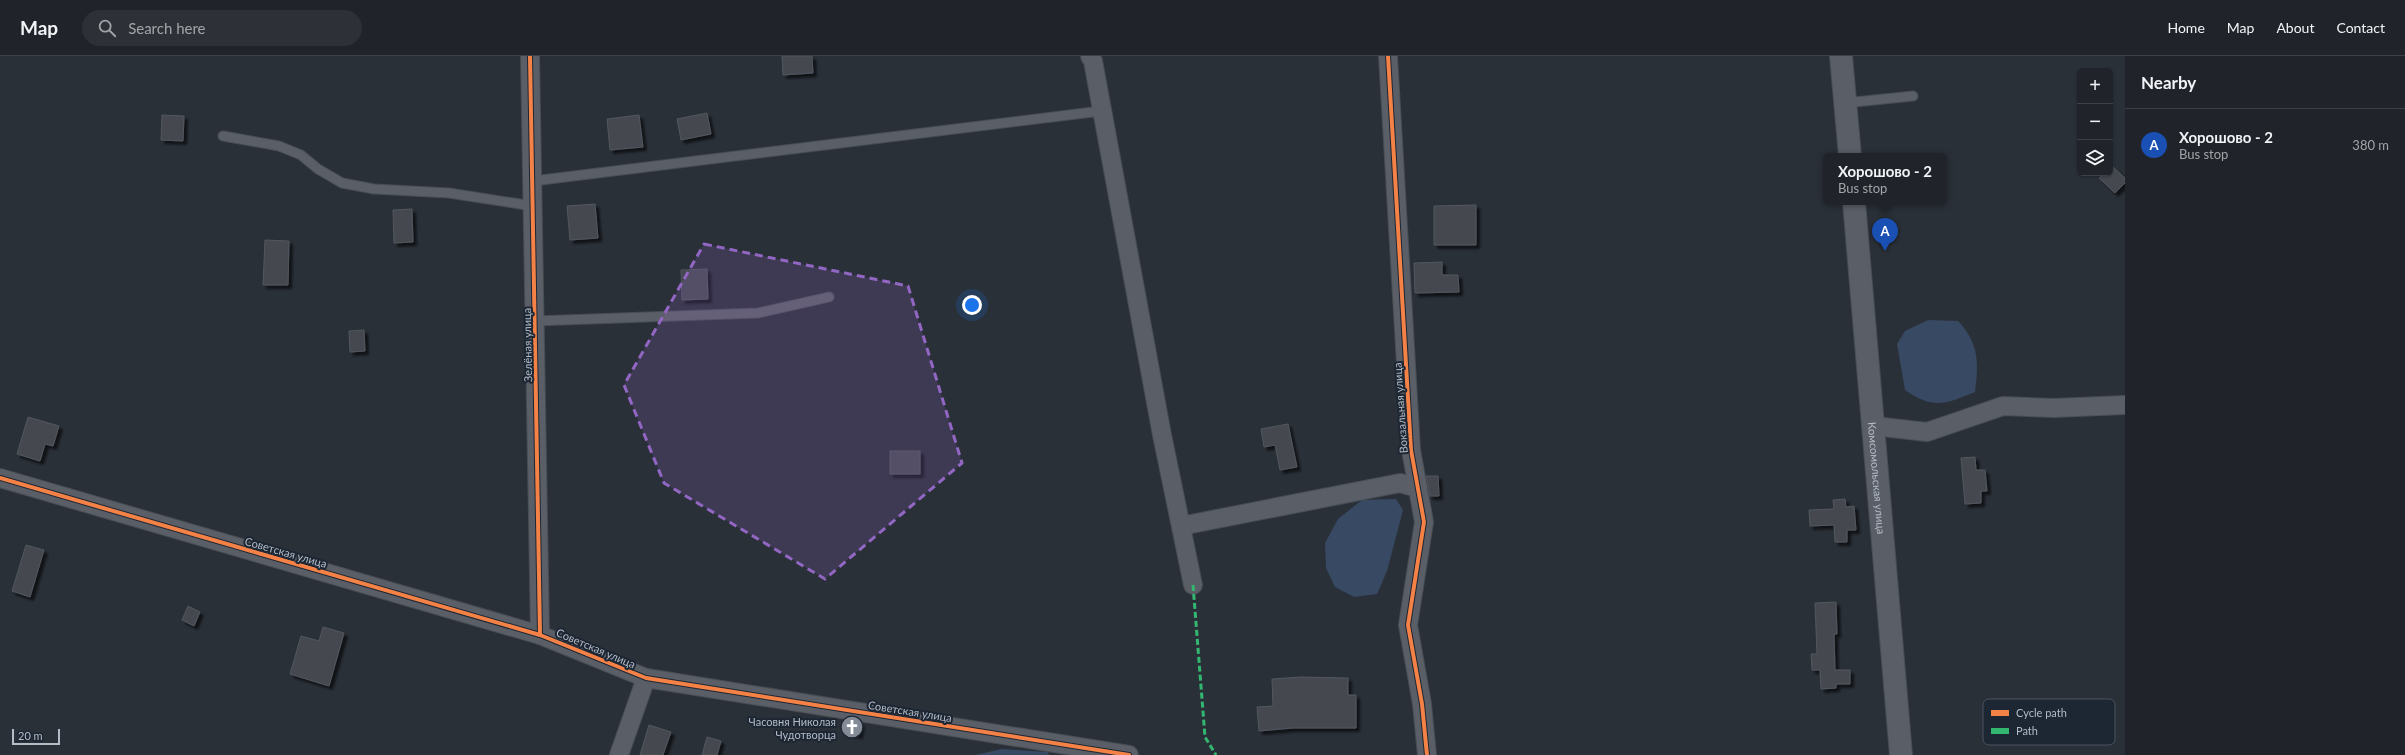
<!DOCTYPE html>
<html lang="en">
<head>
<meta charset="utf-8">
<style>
  :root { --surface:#20242a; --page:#2d3036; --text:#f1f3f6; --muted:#a2a4a8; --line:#3d4147; --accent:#848b96 }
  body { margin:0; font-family:Lato,sans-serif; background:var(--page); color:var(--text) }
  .controls { position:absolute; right:12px; top:12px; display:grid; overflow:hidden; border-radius:6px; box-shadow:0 1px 3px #0004 }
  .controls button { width:36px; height:36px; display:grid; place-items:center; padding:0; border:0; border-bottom:1px solid var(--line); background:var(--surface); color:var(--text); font:20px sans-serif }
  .scale { position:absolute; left:12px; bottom:10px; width:48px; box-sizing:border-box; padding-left:4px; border:2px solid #b4bcc9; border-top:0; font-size:11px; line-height:14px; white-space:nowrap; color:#b4bcc9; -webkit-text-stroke:3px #1d2633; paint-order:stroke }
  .you { position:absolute; left:972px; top:249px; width:14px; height:14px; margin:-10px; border:3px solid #fff; border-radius:50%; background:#1a73e8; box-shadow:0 0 0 6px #1a73e833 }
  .badge { display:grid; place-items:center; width:26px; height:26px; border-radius:50%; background:var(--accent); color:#fff; font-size:13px; font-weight:700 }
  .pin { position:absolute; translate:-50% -33px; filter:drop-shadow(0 1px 2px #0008) }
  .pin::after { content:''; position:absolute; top:21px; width:14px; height:12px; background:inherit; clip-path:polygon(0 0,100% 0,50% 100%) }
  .popup { position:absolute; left:1823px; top:97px; width:124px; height:52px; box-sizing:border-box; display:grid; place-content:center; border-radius:6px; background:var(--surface); filter:drop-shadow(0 1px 3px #0005); font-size:13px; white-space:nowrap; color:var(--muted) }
  .popup b { font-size:15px; color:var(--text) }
  .popup::after { content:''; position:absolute; left:50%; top:100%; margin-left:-8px; border:8px solid transparent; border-top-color:var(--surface) }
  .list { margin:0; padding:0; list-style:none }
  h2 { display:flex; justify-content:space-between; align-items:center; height:52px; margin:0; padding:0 16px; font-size:17px }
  h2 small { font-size:13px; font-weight:400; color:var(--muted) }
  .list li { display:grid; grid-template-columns:26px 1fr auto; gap:12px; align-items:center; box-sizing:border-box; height:72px; padding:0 16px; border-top:1px solid var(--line) }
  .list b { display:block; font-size:15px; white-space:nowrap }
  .list p { margin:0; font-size:13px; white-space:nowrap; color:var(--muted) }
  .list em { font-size:13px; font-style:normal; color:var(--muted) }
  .icon { flex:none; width:22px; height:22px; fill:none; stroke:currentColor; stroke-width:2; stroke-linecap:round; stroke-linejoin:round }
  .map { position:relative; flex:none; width:2125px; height:699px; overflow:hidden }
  header { display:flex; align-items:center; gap:24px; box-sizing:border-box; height:56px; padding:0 20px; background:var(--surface); border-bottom:1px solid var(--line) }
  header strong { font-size:19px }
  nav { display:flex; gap:22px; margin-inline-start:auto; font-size:14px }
  .search { width:280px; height:36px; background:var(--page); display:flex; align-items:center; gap:10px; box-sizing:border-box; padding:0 14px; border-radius:22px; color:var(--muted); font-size:15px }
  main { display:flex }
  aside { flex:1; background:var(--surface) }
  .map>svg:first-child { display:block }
  .water { fill:#384963 }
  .building { fill:#444950; stroke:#52575f; filter:url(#shadow) }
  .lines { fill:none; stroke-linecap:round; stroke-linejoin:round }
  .service-casing { stroke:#484c53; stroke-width:11 }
  .minor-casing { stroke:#484c53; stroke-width:20 }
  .tertiary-casing { stroke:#484c53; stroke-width:24 }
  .service { stroke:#5a5e66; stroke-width:9 }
  .minor { stroke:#5a5e66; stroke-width:18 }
  .tertiary { stroke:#5a5e66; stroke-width:22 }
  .quiet { stroke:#33b770; stroke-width:3; stroke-dasharray:6 3; stroke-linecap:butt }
  .cycleway-casing { stroke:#1d2633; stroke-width:6 }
  .cycleway { stroke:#f48246; stroke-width:4 }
  .marked { fill:#9266c3; fill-opacity:0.2; stroke:#9266c3; stroke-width:3; stroke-dasharray:8 5; stroke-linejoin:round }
  .labels { text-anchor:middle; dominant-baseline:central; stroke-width:4; stroke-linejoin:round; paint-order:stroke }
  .street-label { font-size:11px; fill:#b4bcc9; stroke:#1d2633 }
  .poi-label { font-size:11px; fill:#b4bcc9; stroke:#1d2633; text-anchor:end }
  .key { fill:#1d2633; stroke:#4a5360; stroke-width:1 }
  .key-label { font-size:11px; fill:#b4bcc9 }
</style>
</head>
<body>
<header>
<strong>Map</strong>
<div class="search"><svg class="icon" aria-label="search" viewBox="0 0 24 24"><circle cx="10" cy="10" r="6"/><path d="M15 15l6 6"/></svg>Search here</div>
<nav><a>Home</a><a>Map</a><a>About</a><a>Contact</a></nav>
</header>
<main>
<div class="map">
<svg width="2125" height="699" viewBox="0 0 2125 699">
  <defs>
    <filter id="shadow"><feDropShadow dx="3.5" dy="3.5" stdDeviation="1" flood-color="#0009"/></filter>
  </defs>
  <rect width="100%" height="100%" fill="#2a3038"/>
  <g class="water">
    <path d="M1928,264L1958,265C1979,287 1979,307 1975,336C1945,348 1934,354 1905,334L1897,288L1905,275Z"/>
    <polygon points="1396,443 1403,454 1387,515 1377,538 1354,541 1335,531 1326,512 1325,487 1338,463 1362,444"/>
    <polygon points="1002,693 1048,696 1049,699 975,699"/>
  </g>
  <g class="building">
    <polygon points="782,0 812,0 813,17 783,19"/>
    <polygon points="707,57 711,78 681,84 677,63"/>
    <polygon points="162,59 184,60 183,85 161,84"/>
    <polygon points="639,59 643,91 610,94 607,63"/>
    <polygon points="2112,110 2125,122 2125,127 2115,137 2099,122 2105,117 2110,117"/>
    <polygon points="595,148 598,182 570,184 567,150"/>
    <polygon points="1476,149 1476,189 1434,189 1434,150"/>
    <polygon points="412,153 413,186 394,187 393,154"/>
    <polygon points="265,184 289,185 288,229 263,229"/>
    <polygon points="1442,206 1442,219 1458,219 1459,236 1415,237 1414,207"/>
    <polygon points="707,213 708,243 682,244 681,214"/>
    <polygon points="364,274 365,295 350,296 349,275"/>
    <polygon points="28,361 59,370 53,390 45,388 40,405 17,398"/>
    <polygon points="1288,368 1297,411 1280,414 1275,389 1264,391 1261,373"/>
    <rect x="890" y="395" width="30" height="23"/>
    <polygon points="1975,401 1976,414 1985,414 1987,435 1981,435 1981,447 1965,448 1961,402"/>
    <polygon points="1426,420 1438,420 1439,440 1430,440"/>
    <polygon points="1845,443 1846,451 1854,450 1856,474 1847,474 1847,486 1835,486 1834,469 1810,470 1809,454 1834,453 1833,444"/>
    <polygon points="26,489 44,494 30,541 12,535"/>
    <polygon points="1836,546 1837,578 1834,578 1835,614 1850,614 1850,628 1836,628 1836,632 1821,633 1820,614 1812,614 1811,598 1817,598 1815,547"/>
    <polygon points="188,550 200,556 194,570 182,564"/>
    <polygon points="323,571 344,577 329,630 290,618 301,580 319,585"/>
    <polygon points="1301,621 1348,622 1348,639 1356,639 1356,672 1293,672 1259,675 1257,651 1273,650 1272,623"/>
    <polygon points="845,664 861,667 859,679 843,677"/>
    <polygon points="649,669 671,676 663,699 640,699"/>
    <polygon points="707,681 721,685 717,699 702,699"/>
  </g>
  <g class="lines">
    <g class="service-casing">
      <g id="service">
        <polyline points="1845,47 1913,40"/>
        <polyline points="223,80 279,90 301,99 318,113 342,127 374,133 449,137 533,150"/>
        <polyline points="533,125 1101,55"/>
        <polyline points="535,265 758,257 829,241"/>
      </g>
    </g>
    <g class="minor-casing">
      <g id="minor">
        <polyline points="530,0 540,579"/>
        <polyline points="1090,0 1093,5 1162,379 1193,529"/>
        <polyline points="1388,0 1411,394 1424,466 1408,569 1422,648 1427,699"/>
        <polyline points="1874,370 1927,376 2003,350 2054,352 2125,349"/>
        <polyline points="0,422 540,579 646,622 1129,699"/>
        <polyline points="1181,470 1400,427 1418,432"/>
        <polyline points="619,699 646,622"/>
      </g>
    </g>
    <g class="tertiary-casing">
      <g id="tertiary">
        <polyline points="1841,0 1850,100"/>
        <path id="s1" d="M1854,146L1901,699"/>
      </g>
    </g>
    <use href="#service" class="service"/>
    <use href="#minor" class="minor"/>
    <use href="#tertiary" class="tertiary"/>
    <polyline class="quiet" points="1193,529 1205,681 1216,699"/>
    <g class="cycleway-casing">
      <g id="cycleway">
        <polyline points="530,0 540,579"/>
        <polyline points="1388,0 1411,394 1424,466 1408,569 1422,648 1427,699"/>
        <polyline points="0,422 540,579 646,622 1129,699"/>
      </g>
    </g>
    <use href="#cycleway" class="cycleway"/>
  </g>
  <path class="marked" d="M704,188L908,230L962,407L825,523L664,427L624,329Z"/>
  <defs>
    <g id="church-disc" transform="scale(1.15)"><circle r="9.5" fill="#848b96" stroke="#1d2633"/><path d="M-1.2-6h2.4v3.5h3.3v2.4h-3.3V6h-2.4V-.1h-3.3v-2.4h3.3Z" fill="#fff"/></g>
  </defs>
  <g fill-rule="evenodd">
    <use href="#church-disc" x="852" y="671"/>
  </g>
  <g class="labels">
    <g class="street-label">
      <text transform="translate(527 289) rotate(-91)">Зелёная улица</text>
      <text transform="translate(1400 352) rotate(-94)">Вокзальная улица</text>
      <text stroke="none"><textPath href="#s1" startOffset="277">Комсомольская улица</textPath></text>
      <text transform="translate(286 496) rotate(16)">Советская улица</text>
      <text transform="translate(596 592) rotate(23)">Советская улица</text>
      <text transform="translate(910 655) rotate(9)">Советская улица</text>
    </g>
    <g class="poi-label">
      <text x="836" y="665">Часовня Николая<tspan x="836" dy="13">Чудотворца</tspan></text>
    </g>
  </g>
  <rect x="1983" y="643" width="132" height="46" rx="6" class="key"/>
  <rect x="1991" y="654" width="18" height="6" fill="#f48246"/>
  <rect x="1991" y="672" width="18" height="6" fill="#33b770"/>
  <g class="key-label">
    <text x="2016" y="661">Cycle path</text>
    <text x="2016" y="679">Path</text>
  </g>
</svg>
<div class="controls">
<button>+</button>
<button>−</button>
<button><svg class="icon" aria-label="layers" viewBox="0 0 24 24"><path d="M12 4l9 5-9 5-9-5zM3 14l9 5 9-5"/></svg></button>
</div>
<div class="scale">20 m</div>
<div class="you"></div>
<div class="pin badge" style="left:1885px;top:195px;background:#1a4fb4">A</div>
<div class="popup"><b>Хорошово - 2</b>Bus stop</div>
</div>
<aside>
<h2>Nearby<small></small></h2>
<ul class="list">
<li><span class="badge" style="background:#1a4fb4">A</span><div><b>Хорошово - 2</b><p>Bus stop</p></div><em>380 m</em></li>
</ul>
</aside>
</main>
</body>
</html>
